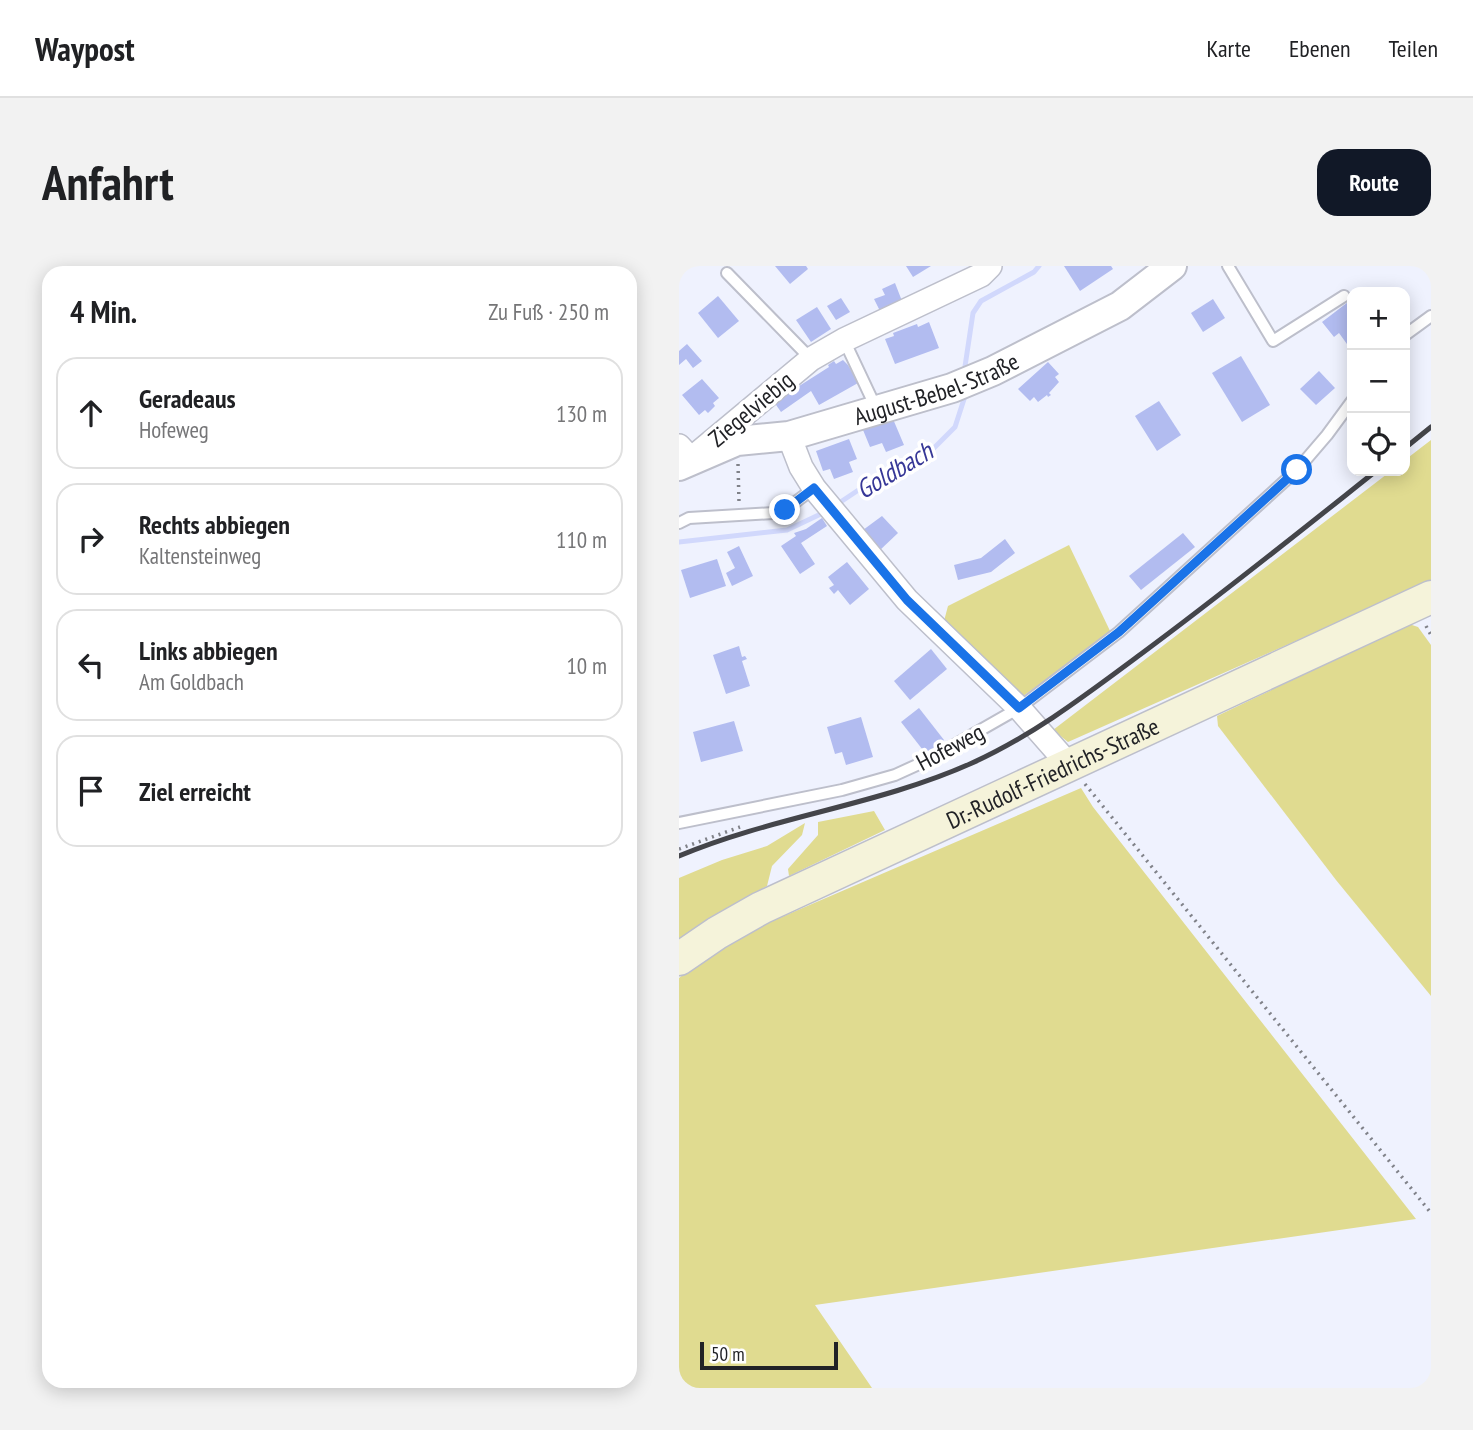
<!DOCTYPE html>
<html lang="de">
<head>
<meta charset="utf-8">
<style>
  :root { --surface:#fff; --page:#f2f2f2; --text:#202124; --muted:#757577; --line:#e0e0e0; --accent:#111827 }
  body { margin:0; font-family:"PT Sans Narrow",sans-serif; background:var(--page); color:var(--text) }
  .controls { position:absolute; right:21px; top:21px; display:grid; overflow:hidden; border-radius:14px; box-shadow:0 4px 18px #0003 }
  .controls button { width:63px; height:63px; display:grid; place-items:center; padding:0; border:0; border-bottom:2px solid var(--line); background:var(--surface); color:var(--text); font:35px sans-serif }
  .scale { position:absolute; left:21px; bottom:18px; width:138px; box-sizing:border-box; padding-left:7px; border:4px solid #212226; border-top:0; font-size:19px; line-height:24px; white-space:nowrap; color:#212226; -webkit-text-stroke:5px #fff; paint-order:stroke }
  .stop { position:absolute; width:21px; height:21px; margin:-16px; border:5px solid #1a73e8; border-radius:50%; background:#fff }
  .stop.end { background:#1a73e8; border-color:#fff; box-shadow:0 2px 7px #0008 }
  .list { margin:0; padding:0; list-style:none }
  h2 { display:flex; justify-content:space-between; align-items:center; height:91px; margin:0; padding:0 28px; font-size:30px }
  h2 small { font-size:23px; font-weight:400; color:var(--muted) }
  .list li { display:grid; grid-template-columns:46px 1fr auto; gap:21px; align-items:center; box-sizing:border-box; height:112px; margin:0 14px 14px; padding:0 14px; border:2px solid var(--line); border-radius:21px }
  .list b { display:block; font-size:26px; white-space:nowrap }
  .list p { margin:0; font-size:23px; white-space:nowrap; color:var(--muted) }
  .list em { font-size:23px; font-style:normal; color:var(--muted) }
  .icon { flex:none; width:38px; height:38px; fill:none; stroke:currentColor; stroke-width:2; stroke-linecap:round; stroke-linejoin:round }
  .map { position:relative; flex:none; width:752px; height:1122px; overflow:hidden; border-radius:21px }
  header { display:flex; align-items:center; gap:42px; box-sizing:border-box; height:98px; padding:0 35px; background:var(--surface); border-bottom:2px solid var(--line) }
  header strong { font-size:33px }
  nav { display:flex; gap:38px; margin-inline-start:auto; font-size:24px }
  .intro { display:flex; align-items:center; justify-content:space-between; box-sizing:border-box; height:168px; padding:0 42px }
  h1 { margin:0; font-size:49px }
  .button { padding:18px 32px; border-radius:21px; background:var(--accent); color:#fff; font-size:24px; font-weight:700 }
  main { display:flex; gap:42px; padding:0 42px }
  aside { flex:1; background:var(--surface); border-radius:21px; box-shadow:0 4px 18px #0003 }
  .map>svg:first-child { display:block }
  .green { fill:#e0db90 }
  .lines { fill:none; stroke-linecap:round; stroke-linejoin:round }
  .stream { stroke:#d1d8fc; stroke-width:5 }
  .building { fill:#b2bcf0 }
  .service-casing { stroke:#bdbfcb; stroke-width:14 }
  .minor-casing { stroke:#bdbfcb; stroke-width:26 }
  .tertiary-casing { stroke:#bdbfcb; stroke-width:32 }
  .secondary-casing { stroke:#bdbfcb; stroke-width:35 }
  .path { stroke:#808289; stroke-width:3.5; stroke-dasharray:2 5; stroke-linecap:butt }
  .service { stroke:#fff; stroke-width:10 }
  .minor { stroke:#fff; stroke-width:23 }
  .tertiary { stroke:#fff; stroke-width:28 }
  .secondary { stroke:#f5f3da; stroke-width:32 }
  .rail { stroke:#44454a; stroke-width:5 }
  .route { stroke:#1a73e8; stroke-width:9 }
  .labels { text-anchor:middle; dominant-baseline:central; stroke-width:7; stroke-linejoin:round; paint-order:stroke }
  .street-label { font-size:24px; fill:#212226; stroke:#fff }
  .water-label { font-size:26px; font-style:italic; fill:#363797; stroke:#fff }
</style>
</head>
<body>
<header>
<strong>Waypost</strong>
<nav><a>Karte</a><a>Ebenen</a><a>Teilen</a></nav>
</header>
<div class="intro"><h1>Anfahrt</h1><a class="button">Route</a></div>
<main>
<aside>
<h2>4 Min.<small>Zu Fuß · 250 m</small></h2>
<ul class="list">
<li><svg class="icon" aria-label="ahead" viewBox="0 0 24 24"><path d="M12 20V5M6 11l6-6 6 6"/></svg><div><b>Geradeaus</b><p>Hofeweg</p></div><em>130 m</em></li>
<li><svg class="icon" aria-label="right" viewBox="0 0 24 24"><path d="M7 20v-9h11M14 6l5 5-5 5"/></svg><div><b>Rechts abbiegen</b><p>Kaltensteinweg</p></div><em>110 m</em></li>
<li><svg class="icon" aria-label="left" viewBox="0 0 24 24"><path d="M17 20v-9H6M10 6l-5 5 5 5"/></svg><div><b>Links abbiegen</b><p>Am Goldbach</p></div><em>10 m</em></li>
<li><svg class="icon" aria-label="arrive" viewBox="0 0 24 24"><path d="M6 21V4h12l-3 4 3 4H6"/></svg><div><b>Ziel erreicht</b></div></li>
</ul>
</aside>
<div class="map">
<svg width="752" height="1122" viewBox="0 0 752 1122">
  <rect width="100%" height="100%" fill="#eff2fe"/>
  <g class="green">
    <polygon points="752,174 752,315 389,476 374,464 712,205 726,205 726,194"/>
    <polygon points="390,279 432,367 340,433 265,355 269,340"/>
    <polygon points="730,358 739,361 752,379 752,730 657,614 539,460 538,450"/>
    <polygon points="402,522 414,541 737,953 136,1039 193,1122 0,1122 0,712 47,675"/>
    <polygon points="195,545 206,564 110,610 109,603 139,569 139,556"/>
    <polygon points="126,557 123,569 93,600 88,620 30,652 0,673 0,612 43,594 88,580"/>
  </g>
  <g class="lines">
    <g class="stream">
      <polyline points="285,107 294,47 302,35 355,6 360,0"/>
      <polyline points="157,239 217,199 254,183 276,161 287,127"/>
      <polyline points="0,276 108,264 146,246"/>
    </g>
  </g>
  <g class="building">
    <polygon points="96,0 127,0 129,3 111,18"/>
    <polygon points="227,0 252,0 234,11"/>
    <polygon points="385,0 432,0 434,3 401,25"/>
    <polygon points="216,17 223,35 201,45 195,33 206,29 203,23"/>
    <polygon points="39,30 60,55 39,72 19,47"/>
    <polygon points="162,32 171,46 157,54 148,40"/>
    <polygon points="534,33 546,52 524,66 512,47"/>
    <polygon points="673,33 673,85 660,67 655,71 643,56"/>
    <polygon points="138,41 152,63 132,76 117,54"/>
    <polygon points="250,56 260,82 216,98 206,73 215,70 214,67 238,58 239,61"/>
    <polygon points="8,78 23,95 14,102 7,93 0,99 0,85"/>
    <polygon points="562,90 591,139 563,156 533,107"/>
    <polygon points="164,94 169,99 179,117 140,139 132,125 102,146 95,136 150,101 149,99 155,95 157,98"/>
    <polygon points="369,96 380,108 376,111 380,116 370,127 372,129 369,131 368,129 359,136 355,131 351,135 339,123"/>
    <polygon points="640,105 656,122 637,139 621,123"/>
    <polygon points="23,113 40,132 34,137 36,140 29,147 26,144 20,149 3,129"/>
    <polygon points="480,135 502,169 478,185 456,150"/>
    <polygon points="214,153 225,179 207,186 203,177 191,181 184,164"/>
    <polygon points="170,173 178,193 170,196 174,206 155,213 151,203 144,205 137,185"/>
    <polygon points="203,250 219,267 200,285 184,264"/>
    <polygon points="143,252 148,260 122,277 136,298 121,308 102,280 117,270 115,267 127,263"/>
    <polygon points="504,267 516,281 462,324 450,310"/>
    <polygon points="326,273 336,287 312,306 279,314 275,299 302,292"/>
    <polygon points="60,280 74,310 53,320 47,307 56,302 48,286"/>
    <polygon points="38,293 47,320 11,332 2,304"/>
    <polygon points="168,296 190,323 171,339 159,324 155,328 150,322 155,319 149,311"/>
    <polygon points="60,380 63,391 66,390 68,393 63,395 71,420 47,428 34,389"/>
    <polygon points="252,383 268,403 231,434 215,415"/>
    <polygon points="240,442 265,474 247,488 222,456"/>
    <polygon points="182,451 194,491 167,499 163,486 156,488 148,461"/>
    <polygon points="55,455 64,485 22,496 14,466"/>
  </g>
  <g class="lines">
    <g class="service-casing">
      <g id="service">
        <polyline points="549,0 594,75 665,30"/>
        <polyline points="48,7 132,93"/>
        <polyline points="726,69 752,50"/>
        <polyline points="165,74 198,144"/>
        <polyline points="0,257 10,252 94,247 106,244 135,222"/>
        <polyline points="0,557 163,524 216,509 249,494 340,442 440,366 618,204 648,169 673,135"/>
      </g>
    </g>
    <g class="minor-casing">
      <g id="minor">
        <polyline points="110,170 122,201 135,222 228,334 340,442 391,500"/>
        <polyline points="0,180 12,193 132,93 165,74 302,9 311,0"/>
      </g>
    </g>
    <g class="tertiary-casing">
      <g id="tertiary">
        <path id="s1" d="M0,200L58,175L110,170L273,122L314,105L441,40L493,0"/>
      </g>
    </g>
    <g class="secondary-casing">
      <g id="secondary">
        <path id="s2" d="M0,693L38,667L82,642L752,331"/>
      </g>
    </g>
    <g class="path">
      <polyline points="59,198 60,236"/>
      <polyline points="747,360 752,369"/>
      <polyline points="406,518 752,947"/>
      <polyline points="0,583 61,561"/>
    </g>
    <use href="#service" class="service"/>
    <use href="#minor" class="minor"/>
    <use href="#tertiary" class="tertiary"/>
    <use href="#secondary" class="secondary"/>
    <g class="rail">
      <polyline points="726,182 752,161"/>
      <path d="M0,590C95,550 200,539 293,497C355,469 408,428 462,388C542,329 619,267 697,205"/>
    </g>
  </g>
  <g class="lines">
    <polyline class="route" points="106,244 135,222 228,334 340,442 440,366 618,204"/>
  </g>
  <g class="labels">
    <g class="street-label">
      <text stroke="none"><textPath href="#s1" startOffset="270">August-Bebel-Straße</textPath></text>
      <text transform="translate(72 143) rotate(-40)">Ziegelviebig</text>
      <text transform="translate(271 481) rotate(-28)">Hofeweg</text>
      <text stroke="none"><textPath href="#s2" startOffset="418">Dr.-Rudolf-Friedrichs-Straße</textPath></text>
    </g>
    <g class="water-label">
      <text transform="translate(215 204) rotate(-31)">Goldbach</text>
    </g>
  </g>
</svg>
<div class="controls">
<button>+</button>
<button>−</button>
<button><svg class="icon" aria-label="locate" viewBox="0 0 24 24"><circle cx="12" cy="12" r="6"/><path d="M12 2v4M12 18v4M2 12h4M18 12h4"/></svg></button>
</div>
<div class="scale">50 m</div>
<div class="stop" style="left:618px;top:204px"></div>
<div class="stop end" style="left:106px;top:244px"></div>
</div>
</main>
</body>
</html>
